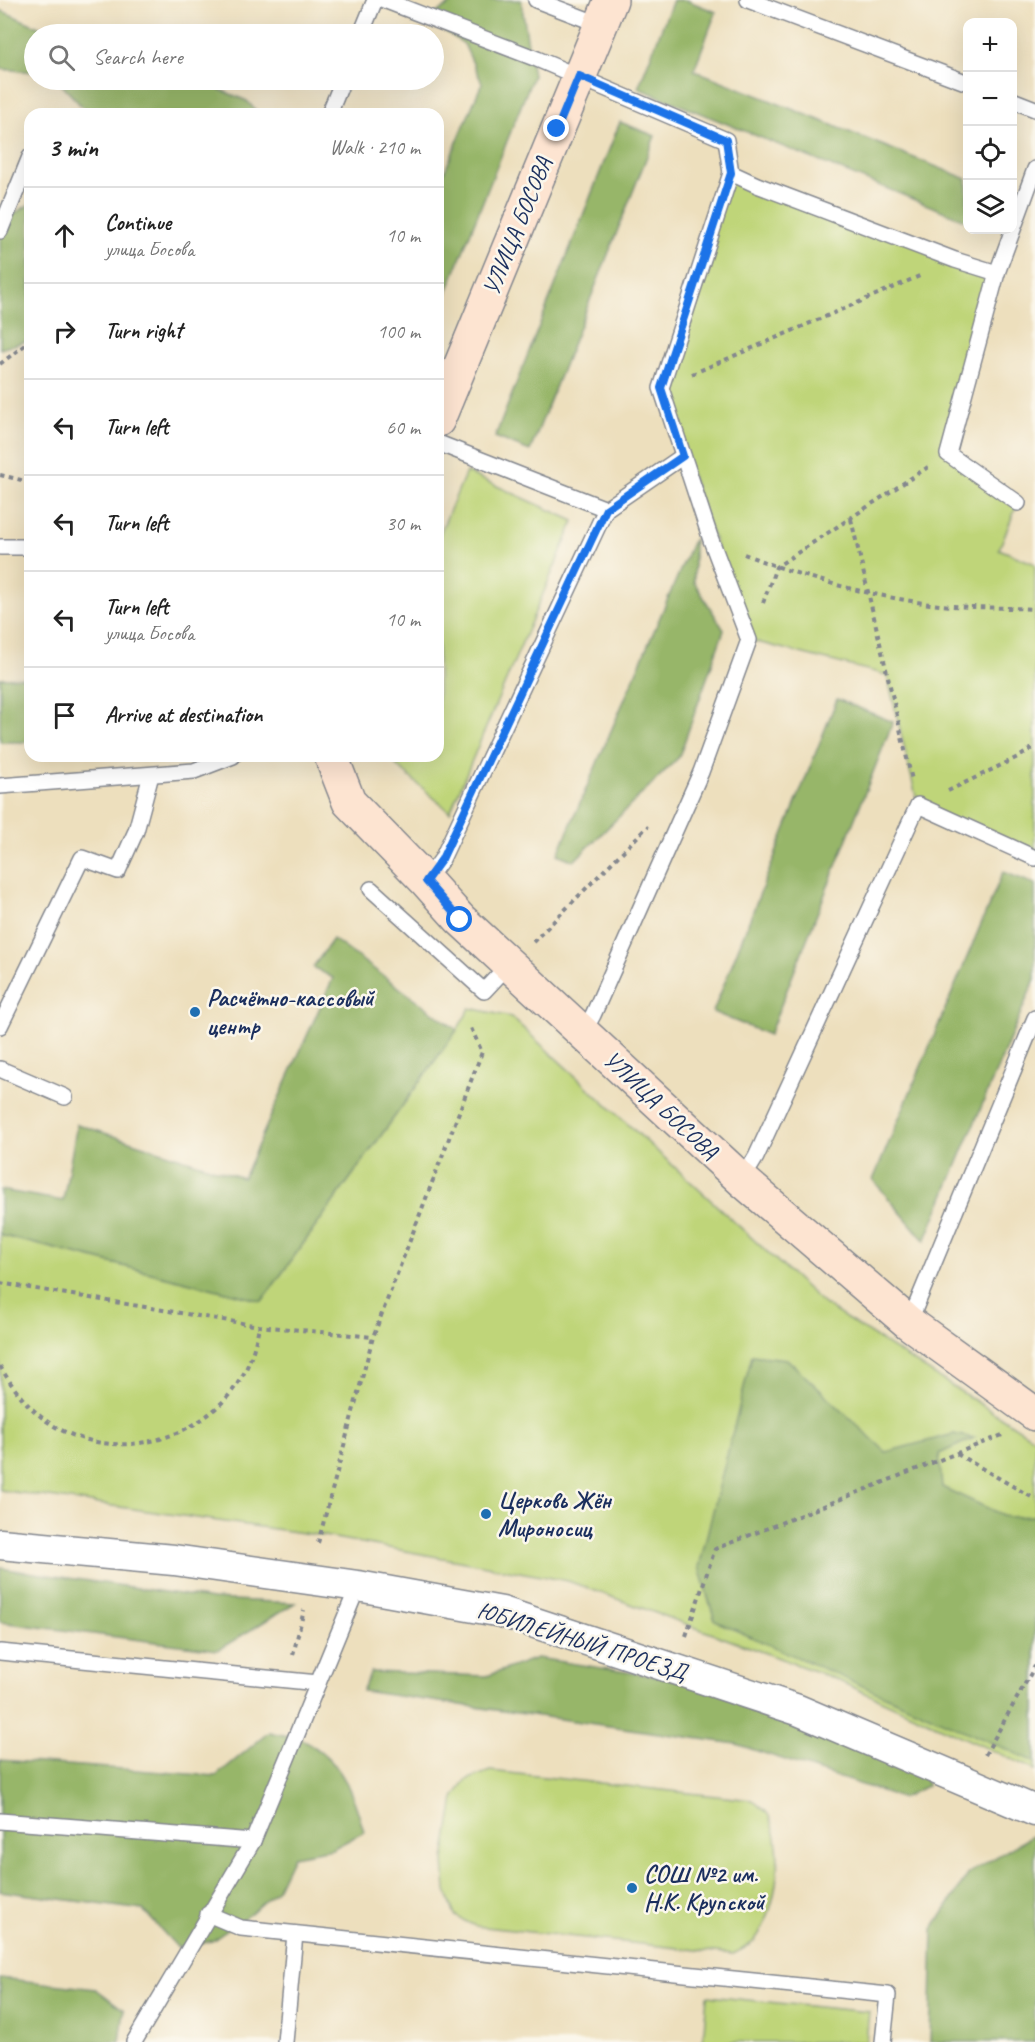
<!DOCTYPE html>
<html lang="en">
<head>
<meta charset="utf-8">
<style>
  :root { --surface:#fff; --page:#f6f6f6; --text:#222; --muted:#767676; --line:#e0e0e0 }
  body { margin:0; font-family:Caveat,sans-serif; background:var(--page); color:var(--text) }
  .controls { position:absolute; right:18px; top:18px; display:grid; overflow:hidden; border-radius:12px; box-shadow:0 6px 24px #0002 }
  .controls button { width:54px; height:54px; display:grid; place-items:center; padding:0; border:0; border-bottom:2px solid var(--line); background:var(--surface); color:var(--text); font:30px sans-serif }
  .stop { position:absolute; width:18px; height:18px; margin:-14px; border:4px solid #1a73e8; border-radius:50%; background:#fff }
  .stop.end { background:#1a73e8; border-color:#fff; box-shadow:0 2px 6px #0008 }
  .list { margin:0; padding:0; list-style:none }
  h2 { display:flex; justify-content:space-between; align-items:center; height:78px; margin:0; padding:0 24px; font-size:26px }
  h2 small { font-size:20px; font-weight:400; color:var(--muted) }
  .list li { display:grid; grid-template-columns:39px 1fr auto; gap:18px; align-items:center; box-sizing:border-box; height:96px; padding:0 24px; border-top:2px solid var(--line) }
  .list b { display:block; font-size:22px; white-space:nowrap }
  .list p { margin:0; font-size:20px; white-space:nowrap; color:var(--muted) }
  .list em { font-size:20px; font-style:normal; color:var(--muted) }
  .icon { flex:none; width:33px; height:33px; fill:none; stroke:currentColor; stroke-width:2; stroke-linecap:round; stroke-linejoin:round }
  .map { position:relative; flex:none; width:1035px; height:2042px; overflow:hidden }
  .search { position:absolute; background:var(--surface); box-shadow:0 6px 24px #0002; left:24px; top:24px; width:420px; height:66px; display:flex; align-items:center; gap:15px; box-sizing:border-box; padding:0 21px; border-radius:33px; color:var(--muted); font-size:22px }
  .panel { position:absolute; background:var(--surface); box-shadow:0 6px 24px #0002; left:24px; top:108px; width:420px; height:654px; border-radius:18px }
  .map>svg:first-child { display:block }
  .green { fill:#bfd579; stroke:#6d826c; stroke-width:1.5 }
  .forest { fill:#97b669; stroke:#597264; stroke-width:1.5 }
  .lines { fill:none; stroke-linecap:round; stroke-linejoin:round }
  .lane-casing { stroke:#84878e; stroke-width:18 }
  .street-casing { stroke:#84878e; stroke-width:33 }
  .secondary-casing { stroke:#84878e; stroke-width:36 }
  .path { stroke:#84878e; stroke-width:4; stroke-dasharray:4.5 4.5; stroke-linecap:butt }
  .lane { stroke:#fff; stroke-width:15 }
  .street { stroke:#fff; stroke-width:30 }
  .secondary { stroke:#fde4d1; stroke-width:33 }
  .route { stroke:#1a73e8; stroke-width:8 }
  .poi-dot { fill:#1f6fb2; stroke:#fbf7ec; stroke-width:2 }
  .labels { text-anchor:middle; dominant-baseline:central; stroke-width:5; stroke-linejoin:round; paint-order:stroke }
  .street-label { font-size:24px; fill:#1b2f5e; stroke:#fbf7ec }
  .poi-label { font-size:24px; font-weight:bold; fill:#1b2f5e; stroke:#fbf7ec; text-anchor:start }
</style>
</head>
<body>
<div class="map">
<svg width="1035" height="2042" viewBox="0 0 1035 2042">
  <rect width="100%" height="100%" fill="#fbf7ec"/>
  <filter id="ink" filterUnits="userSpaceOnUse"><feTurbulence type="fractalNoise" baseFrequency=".0167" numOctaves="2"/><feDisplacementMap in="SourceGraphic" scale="12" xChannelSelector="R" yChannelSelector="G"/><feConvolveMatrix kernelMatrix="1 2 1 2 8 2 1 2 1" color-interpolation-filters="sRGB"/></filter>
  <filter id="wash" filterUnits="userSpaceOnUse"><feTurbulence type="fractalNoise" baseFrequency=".008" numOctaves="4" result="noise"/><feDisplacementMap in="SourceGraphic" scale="24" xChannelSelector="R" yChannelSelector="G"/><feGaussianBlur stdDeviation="1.35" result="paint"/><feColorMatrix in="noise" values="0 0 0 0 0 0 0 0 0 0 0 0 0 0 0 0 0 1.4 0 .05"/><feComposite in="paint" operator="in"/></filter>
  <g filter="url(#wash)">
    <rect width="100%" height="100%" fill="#eddfbd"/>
    <g class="green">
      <polygon points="731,173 997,273 948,454 1018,503 999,549 1035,564 1035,858 918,805 887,675 749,640 661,388"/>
      <polygon points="466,472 574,521 450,812 396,765 395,756 438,756 438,538"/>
      <polygon points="470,1008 511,1017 825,1305 1035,1439 1035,1770 828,1676 568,1581 324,1536 0,1490 0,1235 262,1301 457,1030"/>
      <path d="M490,1771L752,1800C758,1805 766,1810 769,1816C786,1848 777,1915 753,1942C748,1947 739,1951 733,1954L475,1926L455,1916L446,1891L444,1860L454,1798L466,1780Z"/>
      <polygon points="707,1996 869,2012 866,2042 703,2042"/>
    </g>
    <g class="forest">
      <polygon points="457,0 521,0 533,76 438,314 438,187 482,83 464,44 427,19"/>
      <polygon points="673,0 686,0 716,12 694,70 967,179 967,221 638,88"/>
      <polygon points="0,10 43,29 72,34 34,34 34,72 0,69"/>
      <polygon points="57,80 197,80 247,101 259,114 89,114"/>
      <polygon points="620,122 655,136 530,451 495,437"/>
      <polygon points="30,204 30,340 0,349 0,231 5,219"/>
      <polygon points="694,538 694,582 724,630 679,757 574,861 558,854"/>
      <polygon points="30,677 30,742 0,742 0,678"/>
      <polygon points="837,699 893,722 769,1035 713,1012"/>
      <polygon points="1003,872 1035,884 1035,979 925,1241 873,1180"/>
      <polygon points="333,939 457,1030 262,1301 0,1235 0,1190 63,1201 77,1124 243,1178 333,978 313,967"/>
      <polygon points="752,1355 787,1359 886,1452 954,1434 974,1438 939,1454 942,1487 1007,1517 1035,1516 1035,1762 715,1621 699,1567"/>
      <polygon points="0,1568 213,1599 295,1603 218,1650 0,1622"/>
      <polygon points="537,1658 704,1684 923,1767 927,1786 902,1798 736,1744 362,1691 371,1672 487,1676"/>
      <path d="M269,1732C280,1735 295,1736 305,1741C343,1762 353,1793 364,1832L332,1849L293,1856L277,1889L251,1913L212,1941L177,1947L143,1910L0,1891V1760L216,1776Z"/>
      <polygon points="1035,1834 1035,2042 930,2042 933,1929 969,1873"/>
      <polygon points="0,1978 96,1989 124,2010 120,2042 0,2042"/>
    </g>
  </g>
  <g filter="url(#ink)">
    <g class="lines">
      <g class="lane-casing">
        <g id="lane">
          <polyline points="384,0 537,59 726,140 731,173 757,185 955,260 997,273 1035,169"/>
          <polyline points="536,0 601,25"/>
          <polyline points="748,0 968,83"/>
          <polyline points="361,34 375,0"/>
          <polyline points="1012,100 1035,109"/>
          <polyline points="329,114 343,80"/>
          <polyline points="0,231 30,157"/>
          <polyline points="997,273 948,454 1018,503"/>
          <polyline points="438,443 606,509 683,456"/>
          <polyline points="0,547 30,547"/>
          <polyline points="0,786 194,771 233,756"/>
          <polyline points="426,881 442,859 606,509"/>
          <polyline points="371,889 484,991 499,975"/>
          <polyline points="0,1026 82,858 118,871 136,831 151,775"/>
          <polyline points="583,1033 593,1015 701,772 749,640 711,540 661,388 731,173"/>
          <polyline points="0,1069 65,1097"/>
          <polyline points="742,1180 756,1157 918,805 1035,858"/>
          <polyline points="909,1323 1035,1018"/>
          <polyline points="0,1652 318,1683"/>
          <polyline points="0,1821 253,1841"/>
          <polyline points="208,1914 241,1928 888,1995 883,2042"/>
          <polyline points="134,2042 253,1841 358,1586"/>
          <polyline points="285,2042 295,1934"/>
        </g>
      </g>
      <g class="street-casing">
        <polyline id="street" points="0,1544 174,1560 358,1586 502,1612 798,1710 1035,1811"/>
      </g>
      <g class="secondary-casing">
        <g id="secondary">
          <polyline points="438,420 611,0"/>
          <polyline points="331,756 349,802 426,881 460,919 742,1180 909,1323 1035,1414"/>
        </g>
      </g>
      <g class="path">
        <polyline points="0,364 30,341"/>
        <polyline points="692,374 922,275"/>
        <polyline points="0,475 30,482"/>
        <polyline points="851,519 912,780"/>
        <path d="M744,554C803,578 867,595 930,604C964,608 1000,607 1035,609"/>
        <polyline points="763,603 776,567 928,467"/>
        <polyline points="948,791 1022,755 1035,746"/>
        <polyline points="533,942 648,826"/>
        <polyline points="0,1283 259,1326 373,1337"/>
        <path d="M0,1366C14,1390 30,1411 54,1426C119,1465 208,1439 244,1373C252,1358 256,1342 259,1326"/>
        <polyline points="957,1454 1035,1499"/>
        <polyline points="318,1543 373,1337 482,1052 471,1028"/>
        <polyline points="686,1636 715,1549 1005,1434"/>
        <polyline points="293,1655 304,1610"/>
        <polyline points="985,1755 1035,1666"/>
      </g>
      <use href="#lane" class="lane"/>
      <use href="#street" class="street"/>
      <use href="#secondary" class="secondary"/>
    </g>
  </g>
  <g class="lines" filter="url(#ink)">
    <polyline class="route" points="460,920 426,881 442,859 606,509 683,456 661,388 731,173 726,140 579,76 557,129"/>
  </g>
  <g class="poi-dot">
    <circle cx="195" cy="1012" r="6"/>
    <circle cx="486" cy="1514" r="6"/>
    <circle cx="632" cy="1888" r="6"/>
  </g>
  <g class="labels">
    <g class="street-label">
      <text transform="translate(517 226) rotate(-68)">УЛИЦА БОСОВА</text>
      <text transform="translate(661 1105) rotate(43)">УЛИЦА БОСОВА</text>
      <text transform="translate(582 1641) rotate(17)">ЮБИЛЕЙНЫЙ ПРОЕЗД</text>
    </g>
    <g class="poi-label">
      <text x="207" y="998">Расчётно-кассовый<tspan x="207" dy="28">центр</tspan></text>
      <text x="498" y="1500">Церковь Жён<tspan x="498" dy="28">Мироносиц</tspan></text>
      <text x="644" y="1874">СОШ №2 им.<tspan x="644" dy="28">Н.К. Крупской</tspan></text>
    </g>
  </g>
</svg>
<div class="controls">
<button>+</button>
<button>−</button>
<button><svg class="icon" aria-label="locate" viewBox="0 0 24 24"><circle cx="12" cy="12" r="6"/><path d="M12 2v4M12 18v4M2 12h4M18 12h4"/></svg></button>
<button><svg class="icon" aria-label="layers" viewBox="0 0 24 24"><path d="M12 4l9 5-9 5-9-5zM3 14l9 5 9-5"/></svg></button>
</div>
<div class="stop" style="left:460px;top:920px"></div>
<div class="stop end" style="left:557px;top:129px"></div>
<div class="search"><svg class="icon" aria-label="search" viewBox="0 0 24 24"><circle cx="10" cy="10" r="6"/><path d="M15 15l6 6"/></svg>Search here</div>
<section class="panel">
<h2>3 min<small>Walk · 210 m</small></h2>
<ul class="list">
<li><svg class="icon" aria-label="ahead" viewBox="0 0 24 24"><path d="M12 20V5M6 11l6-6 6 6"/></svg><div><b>Continue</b><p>улица Босова</p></div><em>10 m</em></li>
<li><svg class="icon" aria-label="right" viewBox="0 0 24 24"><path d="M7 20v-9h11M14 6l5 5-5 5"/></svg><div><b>Turn right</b></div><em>100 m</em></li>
<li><svg class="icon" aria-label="left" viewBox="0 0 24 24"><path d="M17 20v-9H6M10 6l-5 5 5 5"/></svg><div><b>Turn left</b></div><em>60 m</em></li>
<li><svg class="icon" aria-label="left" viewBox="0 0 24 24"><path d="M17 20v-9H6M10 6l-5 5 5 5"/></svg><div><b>Turn left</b></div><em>30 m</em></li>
<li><svg class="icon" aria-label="left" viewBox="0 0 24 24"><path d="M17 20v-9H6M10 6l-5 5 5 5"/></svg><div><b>Turn left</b><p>улица Босова</p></div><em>10 m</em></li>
<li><svg class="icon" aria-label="arrive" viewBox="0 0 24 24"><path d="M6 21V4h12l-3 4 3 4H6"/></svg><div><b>Arrive at destination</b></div></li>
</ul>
</section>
</div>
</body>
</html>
